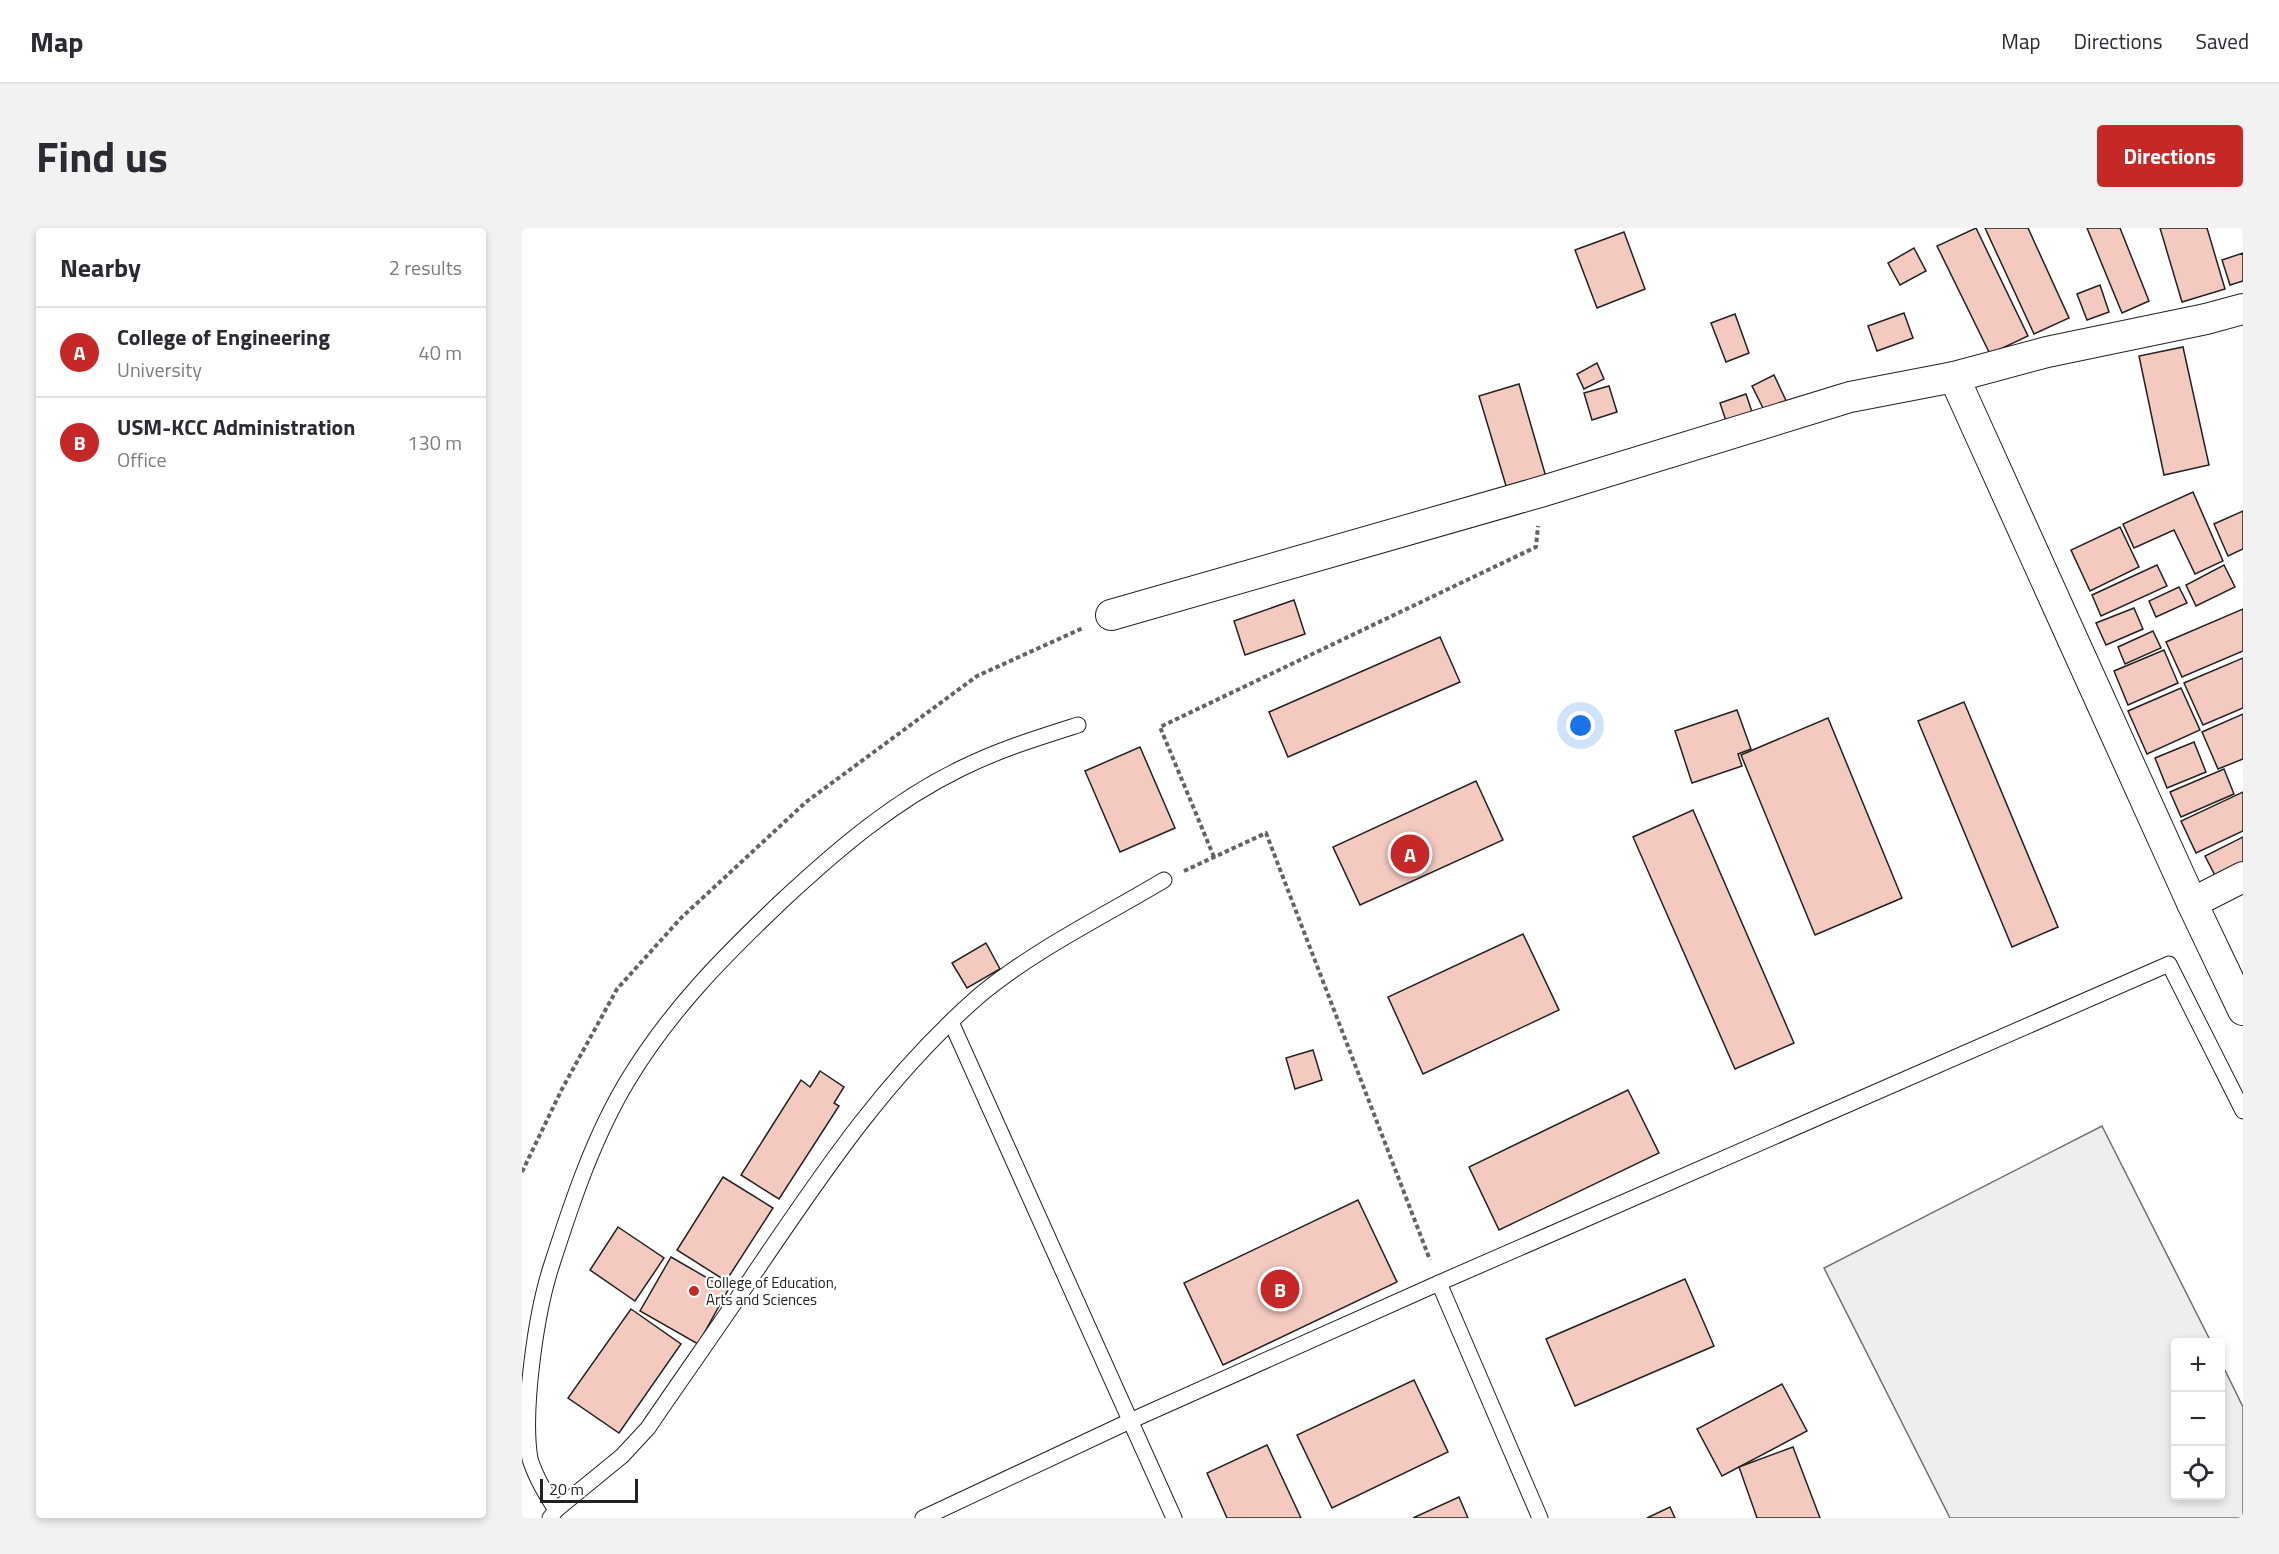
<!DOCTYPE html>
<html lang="en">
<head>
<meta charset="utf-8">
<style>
  :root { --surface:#fff; --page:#f2f2f3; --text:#2b2b33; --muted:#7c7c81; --line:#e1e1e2; --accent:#c62828 }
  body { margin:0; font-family:"Titillium Web",sans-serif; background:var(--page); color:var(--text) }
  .controls { position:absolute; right:18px; bottom:18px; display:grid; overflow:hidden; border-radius:6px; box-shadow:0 3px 9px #0003 }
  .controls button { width:54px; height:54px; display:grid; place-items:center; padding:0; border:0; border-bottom:2px solid var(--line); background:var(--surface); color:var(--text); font:30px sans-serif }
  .scale { position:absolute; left:18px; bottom:15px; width:98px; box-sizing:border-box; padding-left:6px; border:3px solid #222; border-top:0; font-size:16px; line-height:21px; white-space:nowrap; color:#222; -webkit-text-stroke:4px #fff; paint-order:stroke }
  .you { position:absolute; left:1059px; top:498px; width:21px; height:21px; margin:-15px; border:4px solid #fff; border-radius:50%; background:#1a73e8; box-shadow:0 0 0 9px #1a73e833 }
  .badge { display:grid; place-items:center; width:39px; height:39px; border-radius:50%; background:var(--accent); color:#fff; font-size:20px; font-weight:700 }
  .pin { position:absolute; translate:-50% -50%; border:3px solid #fff; box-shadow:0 2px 6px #0006 }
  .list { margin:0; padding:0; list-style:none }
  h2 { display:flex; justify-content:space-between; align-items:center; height:78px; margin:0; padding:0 24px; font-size:26px }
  h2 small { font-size:20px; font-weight:400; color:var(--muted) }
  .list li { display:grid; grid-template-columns:39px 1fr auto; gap:18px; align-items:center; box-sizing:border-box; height:90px; padding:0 24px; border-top:2px solid var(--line) }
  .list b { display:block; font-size:22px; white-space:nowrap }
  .list p { margin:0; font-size:20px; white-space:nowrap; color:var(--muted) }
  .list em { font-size:20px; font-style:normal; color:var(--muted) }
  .icon { flex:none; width:33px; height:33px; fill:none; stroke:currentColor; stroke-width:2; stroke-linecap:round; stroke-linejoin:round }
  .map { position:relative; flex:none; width:1721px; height:1290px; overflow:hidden; border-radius:6px }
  header { display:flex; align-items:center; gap:36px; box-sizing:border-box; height:84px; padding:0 30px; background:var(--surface); border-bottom:2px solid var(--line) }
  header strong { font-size:28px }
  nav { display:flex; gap:33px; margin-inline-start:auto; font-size:21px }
  .intro { display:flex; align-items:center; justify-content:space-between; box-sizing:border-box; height:144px; padding:0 36px }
  h1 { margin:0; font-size:42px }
  .button { padding:15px 27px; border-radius:6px; background:var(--accent); color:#fff; font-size:21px; font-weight:700 }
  main { display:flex; gap:36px; padding:0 36px }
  aside { flex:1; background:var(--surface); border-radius:6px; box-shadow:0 3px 9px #0003 }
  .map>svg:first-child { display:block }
  .green { fill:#eee; stroke:#6f6f6f; stroke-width:1.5 }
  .building { fill:#f3c9c0; stroke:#222; stroke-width:1.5 }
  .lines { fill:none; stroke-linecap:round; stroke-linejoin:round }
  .lane-casing { stroke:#222; stroke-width:17 }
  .street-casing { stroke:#222; stroke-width:32 }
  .path { stroke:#646464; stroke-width:4; stroke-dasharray:4.5 3; stroke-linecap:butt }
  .lane { stroke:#fff; stroke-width:15 }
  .street { stroke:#fff; stroke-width:30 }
  .poi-dot { fill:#c62828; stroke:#fff; stroke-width:2 }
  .labels { text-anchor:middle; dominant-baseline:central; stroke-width:4.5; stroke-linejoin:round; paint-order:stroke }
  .poi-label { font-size:15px; fill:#222; stroke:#fff; text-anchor:start }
</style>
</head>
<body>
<header>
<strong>Map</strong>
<nav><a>Map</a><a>Directions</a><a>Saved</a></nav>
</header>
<div class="intro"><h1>Find us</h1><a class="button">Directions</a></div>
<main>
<aside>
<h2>Nearby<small>2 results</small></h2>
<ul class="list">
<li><span class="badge">A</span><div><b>College of Engineering</b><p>University</p></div><em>40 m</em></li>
<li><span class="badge">B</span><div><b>USM-KCC Administration</b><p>Office</p></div><em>130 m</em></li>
</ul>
</aside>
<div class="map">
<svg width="1721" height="1290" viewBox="0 0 1721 1290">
  <rect width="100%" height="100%" fill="#fff"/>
  <polygon class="green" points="1580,898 1689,1114 1654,1114 1654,1268 1698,1268 1699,1134 1721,1179 1721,1290 1428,1290 1302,1040"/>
  <g class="building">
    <polygon points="1454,0 1506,108 1468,126 1415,18"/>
    <polygon points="1463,0 1506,0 1547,90 1512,106"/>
    <polygon points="1565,0 1598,0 1627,73 1600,85"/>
    <polygon points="1638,0 1685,0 1703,61 1660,74"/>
    <polygon points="1102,4 1123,61 1075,80 1053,22"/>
    <polygon points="1392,20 1404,43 1378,57 1366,35"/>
    <polygon points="1721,25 1721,53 1708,57 1700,32"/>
    <polygon points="1578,57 1587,84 1565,92 1555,66"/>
    <polygon points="1382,85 1391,110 1355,123 1346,98"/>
    <polygon points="1213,86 1227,125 1204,134 1189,95"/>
    <polygon points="1661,119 1687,237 1642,247 1617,128"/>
    <polygon points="1075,135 1082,151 1062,161 1055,146"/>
    <polygon points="1252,147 1267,179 1246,190 1230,158"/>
    <polygon points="997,156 1024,249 985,261 957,168"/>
    <polygon points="1087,158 1095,184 1070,192 1062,165"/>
    <polygon points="1224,166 1233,193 1207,202 1198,175"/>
    <polygon points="1671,264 1701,333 1673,346 1652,302 1612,320 1601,296"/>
    <polygon points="1721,283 1721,321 1706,328 1692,296"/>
    <polygon points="1598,299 1617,339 1568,363 1549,322"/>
    <polygon points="1635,337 1645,358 1579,388 1570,367"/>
    <polygon points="1702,337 1713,359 1674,378 1664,357"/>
    <polygon points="1657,359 1665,375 1634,389 1627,373"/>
    <polygon points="772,372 783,406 723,427 712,393"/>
    <polygon points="1612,380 1621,401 1584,417 1574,395"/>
    <polygon points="1721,381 1721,423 1660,449 1644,414"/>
    <polygon points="1631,403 1639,420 1603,436 1596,419"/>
    <polygon points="918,409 938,454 766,529 747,484"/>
    <polygon points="1642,422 1656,455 1606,477 1592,443"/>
    <polygon points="1721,430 1721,480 1681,497 1662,455"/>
    <polygon points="1659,460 1678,502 1625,526 1606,483"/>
    <polygon points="1442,474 1536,699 1490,719 1396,493"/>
    <polygon points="1215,482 1229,521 1216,526 1220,538 1170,555 1153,503"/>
    <polygon points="1721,486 1721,531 1696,541 1680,504"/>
    <polygon points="1306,490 1380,670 1293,707 1219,527"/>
    <polygon points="1672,514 1684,544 1645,560 1633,530"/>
    <polygon points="618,519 653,600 598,624 563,543"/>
    <polygon points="1702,541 1712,566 1659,589 1648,564"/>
    <polygon points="954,553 981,612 838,677 811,619"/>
    <polygon points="1721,564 1721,603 1674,625 1659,593"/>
    <polygon points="1171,582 1272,815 1213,841 1111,609"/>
    <polygon points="1721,609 1721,646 1698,657 1683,628"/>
    <polygon points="1001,706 1037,782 901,846 866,769"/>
    <polygon points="464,715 478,741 445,760 430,735"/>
    <polygon points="791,822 800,852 773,861 764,830"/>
    <polygon points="298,843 322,859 312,875 317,878 257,971 219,947 279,852 288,859"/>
    <polygon points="1106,862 1137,925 977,1002 947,939"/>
    <polygon points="201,949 251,980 204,1053 155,1022"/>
    <polygon points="836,972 875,1054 701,1137 662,1055"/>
    <polygon points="96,999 142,1030 113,1073 68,1042"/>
    <polygon points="149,1029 206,1062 176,1116 118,1083"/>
    <polygon points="1163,1051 1192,1118 1053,1178 1024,1111"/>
    <polygon points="109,1081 159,1116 97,1205 46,1170"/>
    <polygon points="892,1152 926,1224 810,1280 775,1207"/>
    <polygon points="1260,1156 1285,1203 1200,1248 1175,1201"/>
    <polygon points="745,1217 779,1290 705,1290 685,1245"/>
    <polygon points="1271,1219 1298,1290 1235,1290 1217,1239"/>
    <polygon points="937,1269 946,1290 891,1290"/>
    <polygon points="1148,1279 1153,1290 1125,1290"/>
  </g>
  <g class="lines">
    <g class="lane-casing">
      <g id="lane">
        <polyline points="429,794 652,1290"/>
        <polyline points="917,1055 1018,1290"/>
        <path d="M34,1282C24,1266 14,1250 8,1231C0,1183 14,1084 30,1036C50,974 72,908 106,852C149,781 202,728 262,671C316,621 372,573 438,541C476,522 515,510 556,497"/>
        <path d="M28,1290L34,1282L100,1228L126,1200C162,1147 200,1094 236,1040C303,941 367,846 458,767C512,722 582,688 642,652"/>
        <polyline points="401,1290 608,1193 917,1055 1647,736 1721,883"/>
      </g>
    </g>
    <g class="street-casing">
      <g id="street">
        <polyline points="1432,149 1670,675 1721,782"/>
        <polyline points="589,387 1018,264 1328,169 1432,149 1525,124 1684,91 1721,81"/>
        <polyline points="1670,675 1721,649"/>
      </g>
    </g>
    <g class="path">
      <polyline points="692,629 638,499 1014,319 1016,298"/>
      <polyline points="662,643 744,605 908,1032"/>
      <polyline points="0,944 40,861 95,761 159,690 284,574 455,448 561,400"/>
    </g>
    <use href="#lane" class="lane"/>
    <use href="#street" class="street"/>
  </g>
  <circle class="poi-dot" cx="172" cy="1063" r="6"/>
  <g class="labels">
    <g class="poi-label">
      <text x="184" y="1054">College of Education,<tspan x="184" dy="17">Arts and Sciences</tspan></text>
    </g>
  </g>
</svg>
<div class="controls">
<button>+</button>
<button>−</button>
<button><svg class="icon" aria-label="locate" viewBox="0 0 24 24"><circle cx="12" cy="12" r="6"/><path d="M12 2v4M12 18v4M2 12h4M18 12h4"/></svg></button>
</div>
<div class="scale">20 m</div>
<div class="you"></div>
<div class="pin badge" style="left:888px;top:626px">A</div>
<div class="pin badge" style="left:758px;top:1061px">B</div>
</div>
</main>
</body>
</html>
